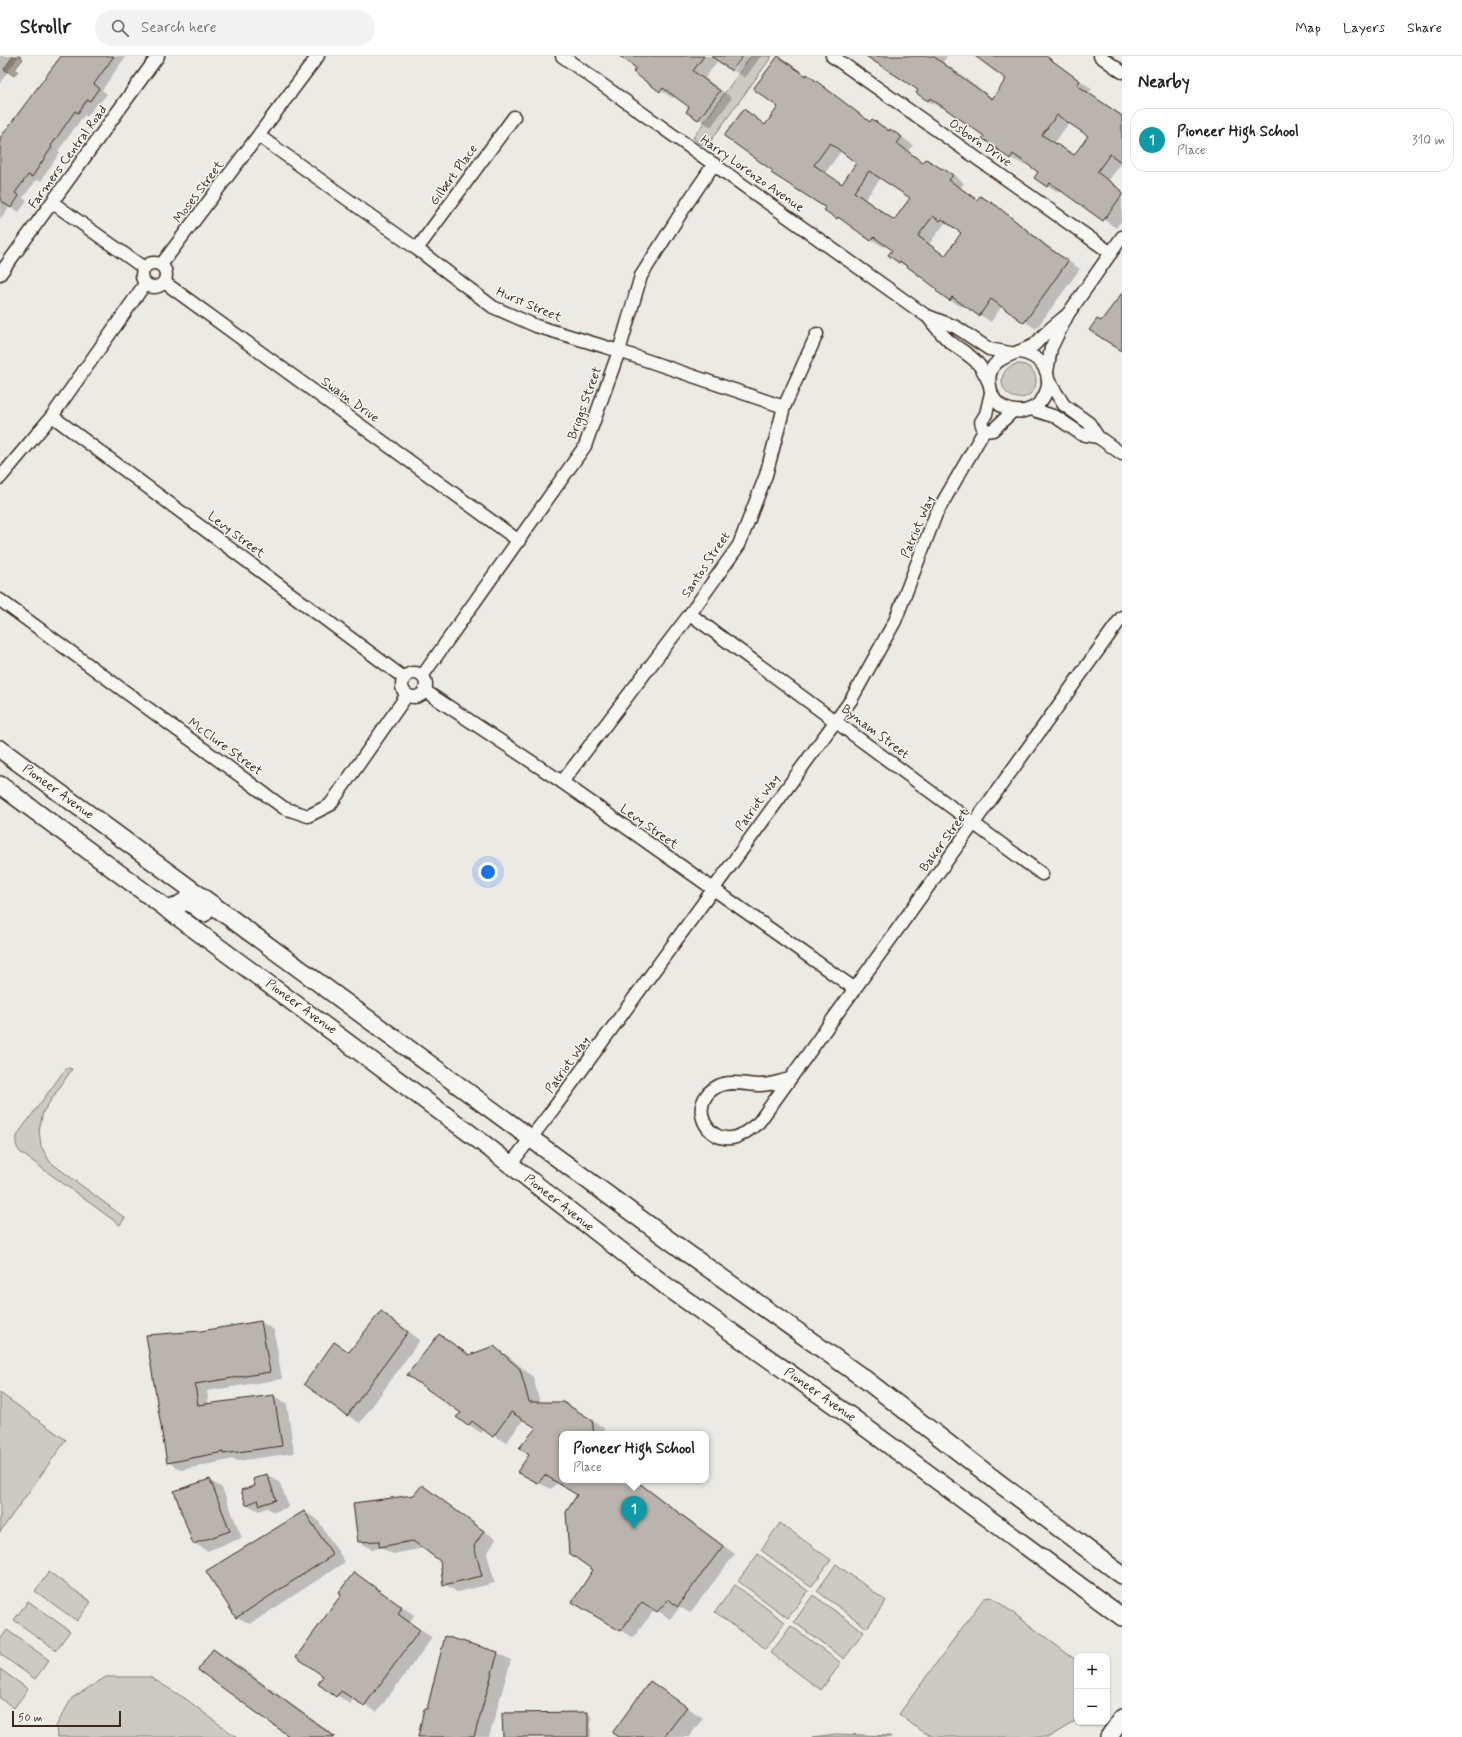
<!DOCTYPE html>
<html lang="en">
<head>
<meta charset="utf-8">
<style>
  :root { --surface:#fff; --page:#f2f2f2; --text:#222; --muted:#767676; --line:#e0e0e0; --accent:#c8321e }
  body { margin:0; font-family:Mynerve,sans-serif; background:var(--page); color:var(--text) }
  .controls { position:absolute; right:12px; bottom:12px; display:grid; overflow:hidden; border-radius:8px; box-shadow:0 1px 3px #0004 }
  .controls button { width:36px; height:36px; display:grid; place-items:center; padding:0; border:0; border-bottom:1px solid var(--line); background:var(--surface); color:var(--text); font:20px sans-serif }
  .scale { position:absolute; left:12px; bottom:10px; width:109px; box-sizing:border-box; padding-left:4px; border:2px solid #3b2a1e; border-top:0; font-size:11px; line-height:14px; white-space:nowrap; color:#3b2a1e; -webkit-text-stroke:3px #f6f6f2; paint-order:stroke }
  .you { position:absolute; left:488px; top:816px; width:14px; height:14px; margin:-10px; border:3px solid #fff; border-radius:50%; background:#1a73e8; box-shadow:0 0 0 6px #1a73e833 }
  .badge { display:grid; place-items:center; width:26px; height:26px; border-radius:50%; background:var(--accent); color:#fff; font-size:13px; font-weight:700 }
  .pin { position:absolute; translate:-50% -33px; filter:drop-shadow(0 1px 2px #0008) }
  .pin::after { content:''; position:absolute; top:21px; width:14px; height:12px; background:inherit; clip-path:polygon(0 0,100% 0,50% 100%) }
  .popup { position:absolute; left:559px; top:1375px; width:150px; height:52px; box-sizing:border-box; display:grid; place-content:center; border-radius:8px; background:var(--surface); filter:drop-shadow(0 1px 3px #0005); font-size:13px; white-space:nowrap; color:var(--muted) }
  .popup b { font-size:15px; color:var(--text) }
  .popup::after { content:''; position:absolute; left:50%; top:100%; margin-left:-8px; border:8px solid transparent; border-top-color:var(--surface) }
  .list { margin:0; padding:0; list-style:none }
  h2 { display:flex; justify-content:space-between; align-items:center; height:52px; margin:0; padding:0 16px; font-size:17px }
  h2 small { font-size:13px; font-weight:400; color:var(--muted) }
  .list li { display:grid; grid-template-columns:26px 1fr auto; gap:12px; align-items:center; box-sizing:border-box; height:64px; margin:0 8px 8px; padding:0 8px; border:1px solid var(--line); border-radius:16px }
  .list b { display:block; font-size:15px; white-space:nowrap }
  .list p { margin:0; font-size:13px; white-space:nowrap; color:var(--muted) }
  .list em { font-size:13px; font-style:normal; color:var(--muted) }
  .icon { flex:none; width:22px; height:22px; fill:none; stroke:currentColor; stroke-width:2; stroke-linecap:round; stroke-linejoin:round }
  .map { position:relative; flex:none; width:1122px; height:1681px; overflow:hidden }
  header { display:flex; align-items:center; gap:24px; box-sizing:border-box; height:56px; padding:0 20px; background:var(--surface); border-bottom:1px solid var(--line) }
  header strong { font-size:19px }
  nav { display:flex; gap:22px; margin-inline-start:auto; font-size:14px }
  .search { width:280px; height:36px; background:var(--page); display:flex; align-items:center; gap:10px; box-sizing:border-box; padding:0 14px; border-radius:22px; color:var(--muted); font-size:15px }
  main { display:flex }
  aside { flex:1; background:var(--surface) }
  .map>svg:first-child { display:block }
  .green { fill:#cdcac4; stroke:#847a71 }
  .water { fill:#a8a198; stroke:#7c7167 }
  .shadow { fill:#0003; fill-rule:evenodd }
  .building { fill:#bab4ae; stroke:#3b2a1e; fill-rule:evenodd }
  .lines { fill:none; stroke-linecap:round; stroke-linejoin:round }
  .street-casing { stroke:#3b2a1e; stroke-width:15 }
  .secondary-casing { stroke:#3b2a1e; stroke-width:20 }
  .street { stroke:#f6f6f2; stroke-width:12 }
  .secondary { stroke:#f6f6f2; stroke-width:17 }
  .labels { text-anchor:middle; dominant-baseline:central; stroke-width:3; stroke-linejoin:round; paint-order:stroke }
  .street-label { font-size:13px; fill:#3b2a1e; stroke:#f6f6f2 }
</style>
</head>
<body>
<header>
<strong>Strollr</strong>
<div class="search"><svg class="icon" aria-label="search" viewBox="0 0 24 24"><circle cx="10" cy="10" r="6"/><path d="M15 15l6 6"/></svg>Search here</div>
<nav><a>Map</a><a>Layers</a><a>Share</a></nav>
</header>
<main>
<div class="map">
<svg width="1122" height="1681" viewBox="0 0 1122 1681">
  <rect width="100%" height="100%" fill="#ebeae5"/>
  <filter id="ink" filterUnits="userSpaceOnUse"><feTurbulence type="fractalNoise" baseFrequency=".025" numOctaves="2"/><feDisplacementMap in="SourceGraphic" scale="8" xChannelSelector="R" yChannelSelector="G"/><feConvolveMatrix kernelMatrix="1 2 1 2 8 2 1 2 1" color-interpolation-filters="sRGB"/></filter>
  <g filter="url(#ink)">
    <g class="green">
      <polygon points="751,0 772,0 707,90 700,88 693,82"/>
      <circle cx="1019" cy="325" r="17"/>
      <path d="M68,1012L72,1013L43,1056L39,1074L41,1090L50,1106L125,1162L120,1169L20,1096C14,1088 15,1083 20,1075L64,1015Z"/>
      <polygon points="0,1337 66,1384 0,1476"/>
      <polygon points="780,1467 831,1504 811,1531 761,1494"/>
      <polygon points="758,1498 808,1535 788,1562 738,1525"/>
      <polygon points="836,1508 886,1545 867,1572 817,1535"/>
      <polygon points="49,1516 91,1546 77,1565 35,1535"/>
      <polygon points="735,1529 785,1566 766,1593 715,1556"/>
      <polygon points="813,1539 864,1576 844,1603 794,1566"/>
      <polygon points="992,1541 1077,1605 1077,1661 1074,1666 1049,1681 934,1681 921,1675 899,1658 984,1542"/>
      <polygon points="28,1545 70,1575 56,1594 14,1564"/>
      <polygon points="791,1570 841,1607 821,1634 771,1597"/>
      <polygon points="7,1574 49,1604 35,1623 0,1598 0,1584"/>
      <polygon points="0,1613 28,1633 14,1652 0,1642"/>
      <polygon points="106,1621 150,1621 186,1643 236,1681 57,1681 56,1670 72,1642"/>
      <polygon points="836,1678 890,1680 891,1681 813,1681"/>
    </g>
    <polygon class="water" points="13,0 20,0 23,3 15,13 18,15 14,20 4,13"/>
    <g class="shadow">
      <polygon points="0,0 19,0 0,27"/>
      <polygon points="62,0 126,0 102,34 107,38 98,49 96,48 87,61 84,59 58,95 60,96 41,125 37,123 23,142 27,145 19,156 10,150 0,163 0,80 2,81"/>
      <polygon points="617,0 742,0 718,4 705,22 732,42 711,71 687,55 691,51 675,39 673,42 661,35 637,12 623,1 622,3"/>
      <polygon points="744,0 761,0 745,22 734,15"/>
      <path d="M865,0H947L943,6L994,43L1008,22L976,0H1044L1055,6L1092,33L1089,37L1122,59V106L1109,124L1122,134V164L1116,172L1062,135L1060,137L1048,130L1035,122L1039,116L1026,106L1024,109L1011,102L984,82L985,80L943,50L941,52L928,45L917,37L919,34ZM1069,67L1089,80L1074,100L1054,87Z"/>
      <path d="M778,1L819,27L871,66L873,64L902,81L913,89L908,95L925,107L955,120L964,127L961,132L978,144L992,148L1009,159L1058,198L1080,213L1036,273L1002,250L991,266L964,248L962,251L950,244L939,233L899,206L894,194L886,188L884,191L872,184L826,154L827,151L773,117L774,115L744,55L767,70L779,51ZM841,95L857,107L843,128L825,117ZM881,122L912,142L895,164L865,143ZM945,167L962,177L946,200L929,188Z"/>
      <polygon points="382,1256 394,1264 420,1284 360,1367 347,1359 334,1287 350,1297"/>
      <polygon points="261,1266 274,1274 282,1323 207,1335 209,1349 274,1340 287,1348 294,1397 237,1405 234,1403 181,1414 168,1406 158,1353 201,1276"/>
      <polygon points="439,1279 471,1299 494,1292 507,1299 533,1321 540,1347 576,1355 604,1372 605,1378 562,1378 562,1424 636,1424 735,1498 690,1557 680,1551 670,1563 655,1553 633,1582 620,1574 595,1513 578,1438 558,1426 551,1433 531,1423 531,1399 538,1372 524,1363 506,1387 484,1373 481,1377 457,1361 462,1357"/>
      <polygon points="267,1419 280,1427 289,1451 274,1456 267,1452 259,1455 246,1448"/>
      <polygon points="209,1424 222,1432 242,1482 207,1495 194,1487"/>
      <polygon points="422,1431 496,1483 487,1498 495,1527 457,1536 444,1528 441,1504 424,1492 393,1498 382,1492 372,1493 359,1486 415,1440"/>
      <polygon points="304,1456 317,1463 345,1506 250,1568 237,1561"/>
      <polygon points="354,1517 414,1559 410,1566 432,1582 377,1656 354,1642 350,1648 319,1627 325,1619 342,1539"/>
      <polygon points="446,1581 498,1597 511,1604 489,1681 419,1681"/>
      <polygon points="214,1594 231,1604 337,1681 292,1681"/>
      <polygon points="650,1626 703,1662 689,1681 620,1681"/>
      <polygon points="587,1657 591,1660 591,1681 504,1681"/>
    </g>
    <g class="building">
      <polygon points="61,0 114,0 94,28 99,32 90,45 87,44 78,57 75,55 51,90 52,91 32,121 28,119 15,137 19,140 11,152 0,144 0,82"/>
      <polygon points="620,0 704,0 693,15 720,35 698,64 686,56 689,51 663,32 660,36 633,16 636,12"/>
      <polygon points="711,0 743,0 732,15"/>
      <path d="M778,0L806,20L807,18L870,66L872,63L889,75L890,73L902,81L897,87L923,107L926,103L942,113V112L953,119L949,124L977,144L980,140L997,150L1046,190L1068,205L1024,267L991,243L979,260L952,241L950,245L936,235L937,233L900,205L899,207L888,199L892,194L874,181L871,185L838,161L837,163L824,154L826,152L771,117L773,115L724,80L744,53L765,69L778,51L753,33ZM830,87L856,107L842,128L814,109ZM869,115L910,142L894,164L854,136ZM933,160L940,165L942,163L961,177L945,200L918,180Z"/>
      <path d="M866,0H933L992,43L1006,23L975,0H1046L1080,25L1077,29L1122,60V107L1110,98L1097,116L1122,135V139L1103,165L1050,127L1047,131L1034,122L1038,116L1013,98L1010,103L982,82L984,80L930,42L928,45L916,37L918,34ZM1057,59L1088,80L1074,99L1042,79Z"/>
      <polygon points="1122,237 1122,295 1089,274 1097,263 1101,265"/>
      <polygon points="381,1255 408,1276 347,1360 304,1328 334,1286 349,1296"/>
      <polygon points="261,1265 270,1316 195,1328 198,1349 274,1339 282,1390 223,1398 223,1396 167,1407 146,1279 201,1275"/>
      <polygon points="439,1278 469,1299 494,1290 520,1313 529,1346 563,1346 592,1364 594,1378 562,1378 562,1424 635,1424 723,1490 677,1551 669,1543 657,1556 642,1546 620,1575 572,1546 593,1514 569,1497 566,1456 577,1439 545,1419 538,1427 517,1416 529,1399 519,1392 536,1372 511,1356 493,1381 472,1365 468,1370 456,1361 461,1357 407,1319"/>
      <polygon points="267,1418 276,1444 260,1449 258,1444 246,1449 241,1434 255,1430 253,1423"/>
      <polygon points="210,1423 230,1475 193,1488 174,1435"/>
      <polygon points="422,1429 484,1475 474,1490 482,1520 443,1529 440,1505 413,1485 379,1491 379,1485 358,1486 353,1447 414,1439"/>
      <polygon points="304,1455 333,1499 236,1562 206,1515"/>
      <polygon points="354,1516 402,1551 398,1558 420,1574 364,1650 341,1635 336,1641 318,1628 323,1620 296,1601 341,1539 339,1536"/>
      <polygon points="445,1580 498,1596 474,1681 418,1681 424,1653 427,1653"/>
      <polygon points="213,1593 335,1681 290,1681 198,1614"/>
      <polygon points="650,1625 687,1651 664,1681 618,1681 612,1677"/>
      <polygon points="588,1656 588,1681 503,1681 502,1657"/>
    </g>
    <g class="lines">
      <g class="street-casing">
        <g id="street">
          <polyline points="562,0 925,259 956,271 989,293 1010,297"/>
          <polyline points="832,0 1111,197"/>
          <polyline points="1100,0 1122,16"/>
          <polyline points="259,80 417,193 493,251 536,270 619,295 784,351"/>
          <polyline points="53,147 144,212"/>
          <polyline points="417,193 514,61"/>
          <circle cx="154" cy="219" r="12"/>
          <polyline points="161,209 318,0"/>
          <polyline points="0,218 158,0"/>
          <polyline points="164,226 519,485"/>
          <path d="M928,261C934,269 941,278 949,285C969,301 978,301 989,327"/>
          <path d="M1020,296C1068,305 1048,368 1007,353C997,349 991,340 990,330C984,300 1017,299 1034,289C1039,285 1042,280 1047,276C1053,270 1061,264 1068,258"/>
          <polyline points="1047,316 1051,292 1068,258 1122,181"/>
          <polyline points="1048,324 1064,349 1089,367 1098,381 1122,398"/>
          <polyline points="1031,353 1056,361 1081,378 1098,381"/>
          <polyline points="52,360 404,622"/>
          <polyline points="984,375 981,366 986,358 991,337"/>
          <polyline points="984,375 993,374 1013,355"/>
          <polyline points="0,422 52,360 145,228"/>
          <polyline points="0,544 284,752 308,760 330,749 407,639"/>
          <polyline points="690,558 1042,818"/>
          <circle cx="414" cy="629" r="12"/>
          <polyline points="423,619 585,390 619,295 641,220 688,146 714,108"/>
          <polyline points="425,635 562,726 855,933"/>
          <polyline points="562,726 690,558 739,489 766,419 784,351 817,278"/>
          <path d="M790,1023C780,1025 770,1029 760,1029C747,1029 730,1024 718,1030C686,1046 706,1090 736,1081C745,1078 752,1072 759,1066L1122,561"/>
          <polyline points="510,1109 554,1052 851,644 895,565 936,458 984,375"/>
        </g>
      </g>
      <g class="secondary-casing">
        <g id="secondary">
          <polyline points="0,693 687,1197 866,1324 999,1427 1122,1519"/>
          <polyline points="0,729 484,1088 666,1230 850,1360 1122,1561"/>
          <polyline points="169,855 187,844 204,857"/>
          <polyline points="1109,1681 1122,1662"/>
        </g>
      </g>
      <use href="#street" class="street"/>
      <use href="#secondary" class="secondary"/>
    </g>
  </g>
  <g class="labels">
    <g class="street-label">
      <text transform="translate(980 87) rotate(35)">Osborn Drive</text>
      <text transform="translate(68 101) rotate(-54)">Farmers Central Road</text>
      <text transform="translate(752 118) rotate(35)">Harry Lorenzo Avenue</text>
      <text transform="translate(454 119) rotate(-54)">Gilbert Place</text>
      <text transform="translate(199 136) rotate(-53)">Moses Street</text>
      <text transform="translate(529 249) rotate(23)">Hurst Street</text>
      <text transform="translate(350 344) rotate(36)">Swain Drive</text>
      <text transform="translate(585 347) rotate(-70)">Briggs Street</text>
      <text transform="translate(918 471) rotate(-67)">Patriot Way</text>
      <text transform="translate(236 479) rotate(37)">Levy Street</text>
      <text transform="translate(706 509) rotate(-56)">Santos Street</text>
      <text transform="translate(875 676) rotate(37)">Bynam Street</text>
      <text transform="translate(225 691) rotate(36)">McClure Street</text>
      <text transform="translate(58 736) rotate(36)">Pioneer Avenue</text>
      <text transform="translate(758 747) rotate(-54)">Patriot Way</text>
      <text transform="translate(649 771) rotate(35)">Levy Street</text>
      <text transform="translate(945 784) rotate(-54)">Baker Street</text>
      <text transform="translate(301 951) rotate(36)">Pioneer Avenue</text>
      <text transform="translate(568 1009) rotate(-54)">Patriot Way</text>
      <text transform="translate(559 1147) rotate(38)">Pioneer Avenue</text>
      <text transform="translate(820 1339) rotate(35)">Pioneer Avenue</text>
    </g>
  </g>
</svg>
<div class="controls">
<button>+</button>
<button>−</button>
</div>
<div class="scale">50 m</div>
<div class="you"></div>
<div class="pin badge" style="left:634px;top:1473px;background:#0f9aa8">1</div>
<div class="popup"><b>Pioneer High School</b>Place</div>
</div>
<aside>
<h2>Nearby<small></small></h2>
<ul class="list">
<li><span class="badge" style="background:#0f9aa8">1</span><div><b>Pioneer High School</b><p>Place</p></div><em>310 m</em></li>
</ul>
</aside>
</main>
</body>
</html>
